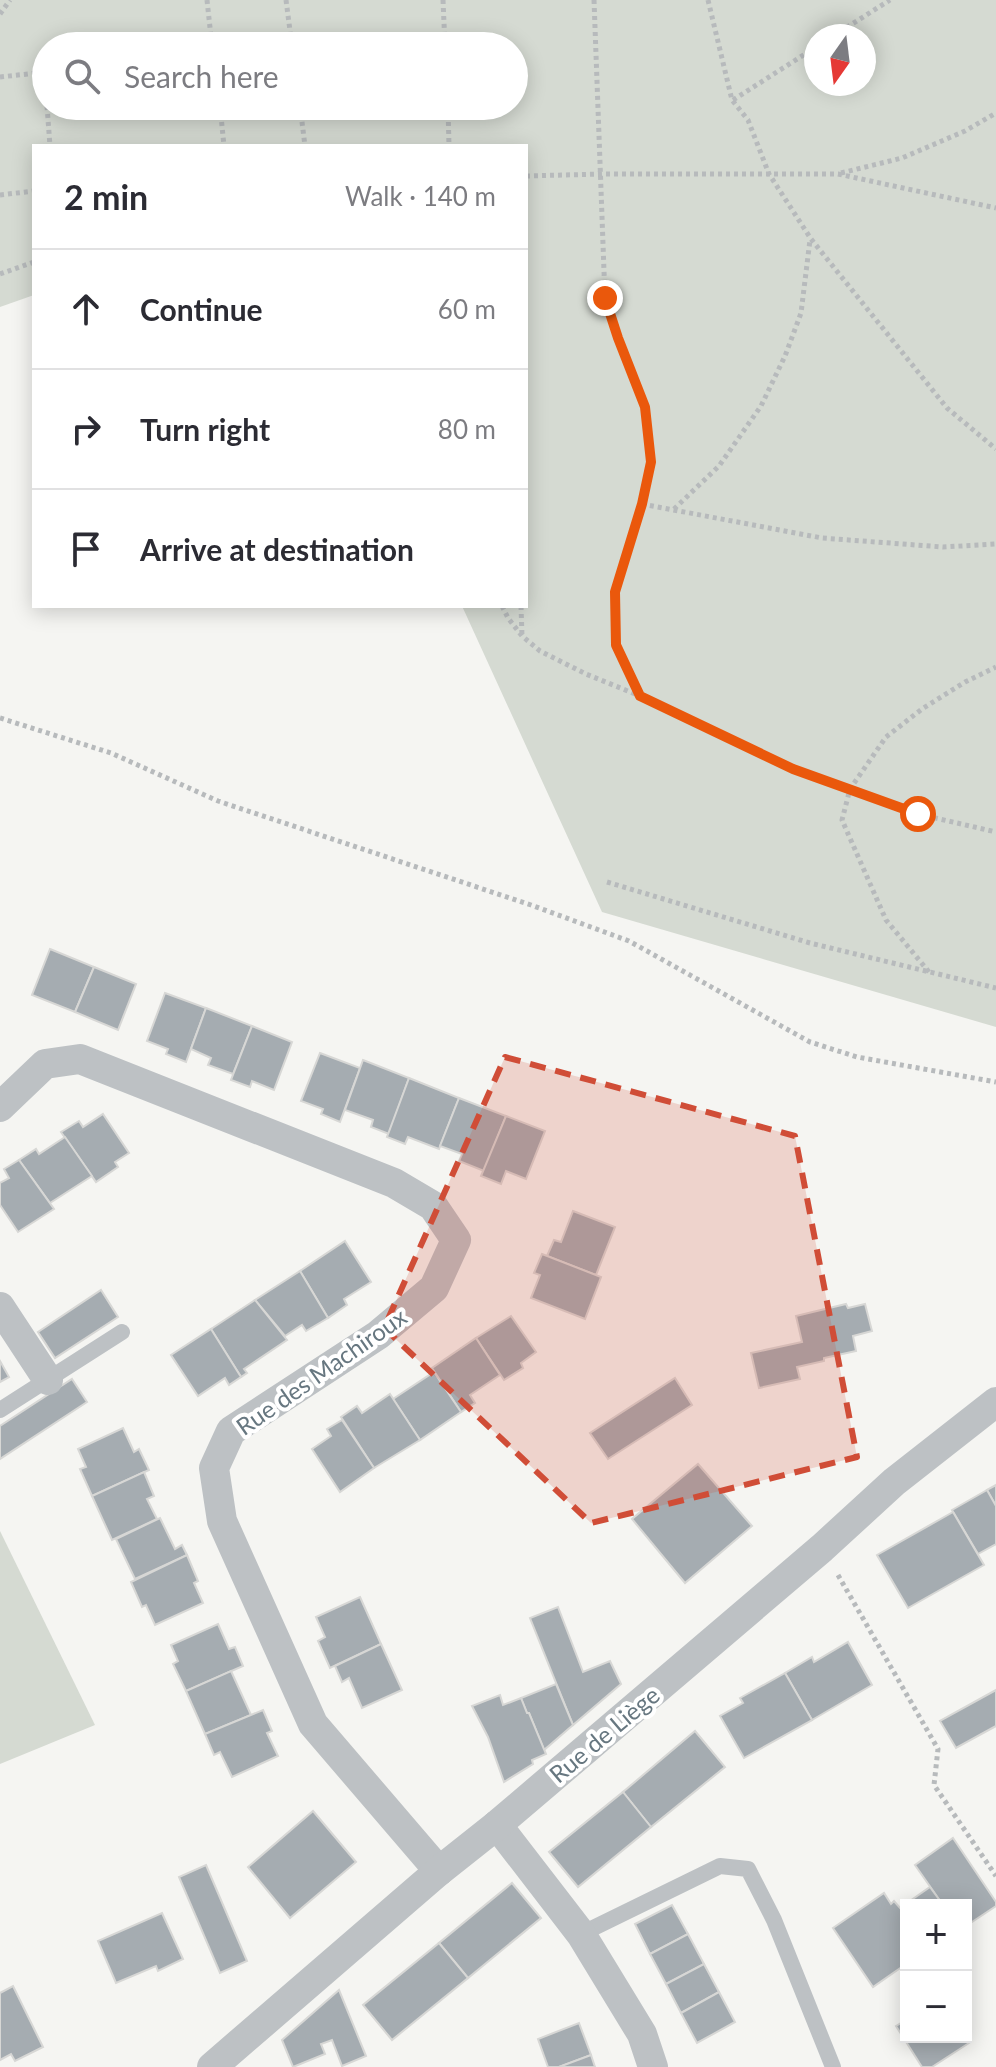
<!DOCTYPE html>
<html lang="en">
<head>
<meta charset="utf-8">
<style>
  :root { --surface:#fff; --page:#f2f2f3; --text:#2b2b33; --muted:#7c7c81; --line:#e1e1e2 }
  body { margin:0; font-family:Lato,sans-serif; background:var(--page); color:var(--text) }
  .controls { position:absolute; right:24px; bottom:24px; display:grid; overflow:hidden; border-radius:0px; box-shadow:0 4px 20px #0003 }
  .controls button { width:72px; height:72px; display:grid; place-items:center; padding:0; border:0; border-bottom:2px solid var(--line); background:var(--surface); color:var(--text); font:40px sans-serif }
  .compass { position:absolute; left:804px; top:24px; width:72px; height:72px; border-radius:50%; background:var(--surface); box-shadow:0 4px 20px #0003; rotate:194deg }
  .stop { position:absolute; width:24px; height:24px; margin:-18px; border:6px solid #ea580c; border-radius:50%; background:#fff }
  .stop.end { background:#ea580c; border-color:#fff; box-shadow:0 2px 8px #0008 }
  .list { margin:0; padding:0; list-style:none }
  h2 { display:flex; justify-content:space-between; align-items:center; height:104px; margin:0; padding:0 32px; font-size:34px }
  h2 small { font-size:26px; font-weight:400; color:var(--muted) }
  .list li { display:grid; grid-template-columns:52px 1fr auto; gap:24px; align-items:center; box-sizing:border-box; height:120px; padding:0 32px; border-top:2px solid var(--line) }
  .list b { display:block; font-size:30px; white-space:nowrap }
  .list em { font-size:26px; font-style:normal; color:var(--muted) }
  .icon { flex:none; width:44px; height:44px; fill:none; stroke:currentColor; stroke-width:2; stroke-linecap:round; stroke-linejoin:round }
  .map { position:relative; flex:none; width:996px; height:2067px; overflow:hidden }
  .search { position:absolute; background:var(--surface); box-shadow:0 4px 20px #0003; left:32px; top:32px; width:496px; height:88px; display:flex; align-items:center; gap:20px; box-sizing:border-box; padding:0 28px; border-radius:44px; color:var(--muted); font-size:30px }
  .panel { position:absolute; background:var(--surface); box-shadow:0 4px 20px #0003; left:32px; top:144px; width:496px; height:464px; border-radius:0px }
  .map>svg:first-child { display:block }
  .green { fill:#d5dad2; fill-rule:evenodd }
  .building { fill:#a5acb1; stroke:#d7d7d5; stroke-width:2 }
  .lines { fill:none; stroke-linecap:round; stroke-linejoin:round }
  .path { stroke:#b7babc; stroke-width:5; stroke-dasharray:4 4; stroke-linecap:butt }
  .lane { stroke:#bdc1c4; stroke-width:16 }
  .street { stroke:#bdc1c4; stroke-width:30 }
  .route { stroke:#ea580c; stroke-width:10 }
  .marked { fill:#d04d37; fill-opacity:0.2; stroke:#d04d37; stroke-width:6; stroke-dasharray:16 10; stroke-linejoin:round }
  .labels { text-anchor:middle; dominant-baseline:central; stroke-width:8; stroke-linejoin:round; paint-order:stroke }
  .street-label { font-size:24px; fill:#677780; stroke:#fff }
</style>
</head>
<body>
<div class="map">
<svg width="996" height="2067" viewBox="0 0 996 2067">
  <rect width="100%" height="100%" fill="#f5f5f2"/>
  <g class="green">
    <path d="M0,0H996V1027L602,912L462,606H526V146H34V295L0,307ZM816,36H864V84H816ZM46,46H514V106H46Z"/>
    <polygon points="0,1531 95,1725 0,1764"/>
  </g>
  <g class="building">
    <polygon points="50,949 94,967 75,1012 32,995"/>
    <polygon points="94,967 136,984 118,1030 75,1012"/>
    <polygon points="165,993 206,1008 186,1062 166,1054 168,1049 147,1041"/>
    <polygon points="206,1008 252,1026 233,1074 208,1065 211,1058 191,1049"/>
    <polygon points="252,1026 292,1042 274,1090 252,1081 250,1087 231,1080"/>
    <polygon points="320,1053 360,1068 340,1122 321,1114 323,1109 301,1101"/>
    <polygon points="363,1060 409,1078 389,1134 371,1127 373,1120 345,1110"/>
    <polygon points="409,1078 459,1098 439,1149 408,1137 405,1144 387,1137"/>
    <polygon points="459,1098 506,1116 484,1171 459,1161 462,1154 440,1146"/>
    <polygon points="103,1114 129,1153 115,1162 118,1167 96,1182 61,1132 79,1121 83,1127"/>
    <polygon points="506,1116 545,1131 526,1179 506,1171 501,1184 481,1176"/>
    <polygon points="65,1137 92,1176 50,1203 19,1160 36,1149 39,1154"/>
    <polygon points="19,1160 54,1209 18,1232 0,1205 0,1183 9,1178 4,1169"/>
    <polygon points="573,1211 615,1227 596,1275 547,1256 554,1240 561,1242"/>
    <polygon points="345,1241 371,1282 344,1299 347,1305 328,1318 300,1271"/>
    <polygon points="542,1254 601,1277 585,1319 531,1298 540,1275 534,1273"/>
    <polygon points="300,1271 328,1318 306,1331 302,1325 285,1336 255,1300"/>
    <polygon points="101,1290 118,1317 55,1358 38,1332"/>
    <polygon points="255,1300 287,1340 244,1369 247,1373 241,1377 211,1329"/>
    <polygon points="846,1304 848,1308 865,1304 872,1331 853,1336 856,1351 824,1358 824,1361 797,1367 800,1379 759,1388 751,1353 802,1342 796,1316"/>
    <polygon points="511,1316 536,1352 521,1363 523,1368 504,1380 476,1338"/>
    <polygon points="211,1329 241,1377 229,1385 225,1378 198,1396 171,1355"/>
    <polygon points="476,1338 500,1375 470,1395 475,1403 461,1412 432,1368"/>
    <polygon points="0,1361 9,1377 0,1382"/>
    <polygon points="434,1372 461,1412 420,1440 393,1399"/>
    <polygon points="675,1378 692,1405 608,1459 590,1433"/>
    <polygon points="72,1379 87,1402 0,1459 0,1426"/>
    <polygon points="390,1394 420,1440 374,1468 341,1417 357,1406 362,1413"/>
    <polygon points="342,1420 374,1468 340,1492 312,1449 331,1436 327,1429"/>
    <polygon points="123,1428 134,1452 139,1449 149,1470 92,1496 80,1469 86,1467 78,1449"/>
    <polygon points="698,1464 752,1526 685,1583 632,1519"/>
    <polygon points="144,1472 154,1496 147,1499 157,1519 112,1540 92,1496"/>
    <polygon points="996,1485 996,1506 987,1490"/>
    <polygon points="987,1490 996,1506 996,1544 978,1554 952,1510"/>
    <polygon points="953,1512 984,1565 908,1608 877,1555"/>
    <polygon points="160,1518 175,1549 182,1545 187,1555 135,1579 116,1539"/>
    <polygon points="187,1555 198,1581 194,1583 203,1603 155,1625 146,1605 142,1607 131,1582"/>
    <polygon points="360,1597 381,1644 330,1668 318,1641 325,1637 316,1617"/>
    <polygon points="558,1607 583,1672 610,1661 621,1684 573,1725 530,1618"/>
    <polygon points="218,1624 229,1649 235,1647 243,1666 186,1691 173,1664 178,1661 171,1645"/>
    <polygon points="848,1642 872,1685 812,1720 785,1673 812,1657 814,1662"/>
    <polygon points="381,1644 402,1690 362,1708 349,1678 342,1682 335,1666"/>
    <polygon points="231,1671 251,1715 205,1734 186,1691"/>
    <polygon points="785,1673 812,1720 744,1758 720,1716 743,1703 740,1698"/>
    <polygon points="556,1684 573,1725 544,1750 529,1713 527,1713 521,1698"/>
    <polygon points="996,1690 996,1726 956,1748 940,1721"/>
    <polygon points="500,1695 503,1705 521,1698 527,1713 529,1713 546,1754 532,1760 533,1764 504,1782 488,1737 472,1706"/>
    <polygon points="263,1710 272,1731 267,1733 278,1756 232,1777 220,1752 214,1755 205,1734"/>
    <polygon points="695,1731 725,1767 651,1827 623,1792"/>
    <polygon points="623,1792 651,1827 578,1887 549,1852"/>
    <polygon points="313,1811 356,1862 290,1918 248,1867"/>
    <polygon points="953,1838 996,1902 996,1906 966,1926 966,1905 943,1905 915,1865"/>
    <polygon points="206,1865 247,1961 220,1973 179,1877"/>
    <polygon points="512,1883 541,1918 468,1978 439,1943"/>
    <polygon points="930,1887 943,1905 906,1905 906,1964 873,1987 833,1928 884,1893 891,1904 894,1901 900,1908"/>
    <polygon points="672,1905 688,1934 650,1954 635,1924"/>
    <polygon points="162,1913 183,1959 158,1971 156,1966 116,1983 98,1941"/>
    <polygon points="688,1934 704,1964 666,1984 650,1954"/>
    <polygon points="439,1943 468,1978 392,2040 363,2005"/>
    <polygon points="704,1964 719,1992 681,2013 666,1984"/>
    <polygon points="13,1986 43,2047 15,2061 11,2054 0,2060 0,1993"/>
    <polygon points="339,1990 366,2056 342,2066 332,2040 321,2044 325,2054 293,2067 282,2040"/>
    <polygon points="719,1992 735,2022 697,2043 681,2013"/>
    <polygon points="906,2020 906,2037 966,2037 969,2043 932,2067 922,2067 896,2026"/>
    <polygon points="579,2023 591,2055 559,2067 548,2067 538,2039"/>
    <polygon points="591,2055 595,2067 559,2067"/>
  </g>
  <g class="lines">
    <g class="path">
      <polyline points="207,0 212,46"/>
      <polyline points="286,0 292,46"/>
      <polyline points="443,0 445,46"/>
      <polyline points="594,0 605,298 618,338 645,407 651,462 642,504 615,592 616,645 640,696"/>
      <polyline points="708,0 732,100 748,120 769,174 811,239 947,408 996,449"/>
      <polyline points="0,14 10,0"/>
      <polyline points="833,36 890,0"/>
      <polyline points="44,73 46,96"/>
      <polyline points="0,77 46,72"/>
      <polyline points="733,100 816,47"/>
      <polyline points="47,106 50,146"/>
      <polyline points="220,106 224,146"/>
      <polyline points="300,106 305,146"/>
      <polyline points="448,106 449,146"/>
      <polyline points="841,173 902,158 965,131 996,113"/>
      <polyline points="526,176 602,174 838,174 996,208"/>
      <polyline points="0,195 34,191"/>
      <polyline points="0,274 34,262"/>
      <polyline points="642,504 822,538 943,547 996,544"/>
      <polyline points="674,509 719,466 761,406 785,356 801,313 810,240"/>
      <polyline points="502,606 508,618 522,636 540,651 586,674 640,696 793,769 918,814 996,832"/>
      <polyline points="521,606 522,636"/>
      <polyline points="0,718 111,753 218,801 531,905 629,941 810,1042 857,1057 996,1082"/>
      <polyline points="607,882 810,943 996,988"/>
      <polyline points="929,972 886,920 842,820 850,789 886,737 922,709 965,682 996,667"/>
      <polyline points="838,1575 938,1749 934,1785 996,1876"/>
    </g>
    <g class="lane">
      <polyline points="0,1410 122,1332"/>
      <polyline points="581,1934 720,1866 748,1869 774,1920 833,2067"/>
    </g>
    <g class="street">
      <polyline points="0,1107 45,1064 80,1059 394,1183 433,1206 456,1240 434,1288 378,1335 231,1431 214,1468 222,1521 313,1724 439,1871"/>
      <polyline points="0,1307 48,1380"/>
      <polyline points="497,1825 581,1934 642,2034 653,2067"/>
      <polyline points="212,2067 439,1871 497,1825 822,1548 894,1482 996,1402"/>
    </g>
  </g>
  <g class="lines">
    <polyline class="route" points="605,298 618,338 645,407 651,462 642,504 615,592 616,645 640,696 793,769 918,814"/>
  </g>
  <path class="marked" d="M505,1057L795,1136L857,1457L591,1523L384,1328Z"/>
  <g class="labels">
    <g class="street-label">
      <text transform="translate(321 1371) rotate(-35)">Rue des Machiroux</text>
      <text transform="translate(604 1734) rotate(-40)">Rue de Liège</text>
    </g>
  </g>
</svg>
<div class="controls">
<button>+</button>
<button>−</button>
</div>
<svg class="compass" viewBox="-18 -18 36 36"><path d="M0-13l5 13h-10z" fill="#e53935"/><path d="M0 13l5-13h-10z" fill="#7c7c81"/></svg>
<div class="stop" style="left:918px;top:814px"></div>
<div class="stop end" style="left:605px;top:298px"></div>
<div class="search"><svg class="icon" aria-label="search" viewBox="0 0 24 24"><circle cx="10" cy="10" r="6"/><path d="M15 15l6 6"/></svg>Search here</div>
<section class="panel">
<h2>2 min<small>Walk · 140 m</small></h2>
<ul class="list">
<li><svg class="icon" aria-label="ahead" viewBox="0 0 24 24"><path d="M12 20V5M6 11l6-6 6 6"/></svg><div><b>Continue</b></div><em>60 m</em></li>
<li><svg class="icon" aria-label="right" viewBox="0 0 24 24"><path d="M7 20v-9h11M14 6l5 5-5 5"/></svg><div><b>Turn right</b></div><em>80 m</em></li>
<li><svg class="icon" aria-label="arrive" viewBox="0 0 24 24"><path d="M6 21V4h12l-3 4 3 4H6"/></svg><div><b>Arrive at destination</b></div></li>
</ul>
</section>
</div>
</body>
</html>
